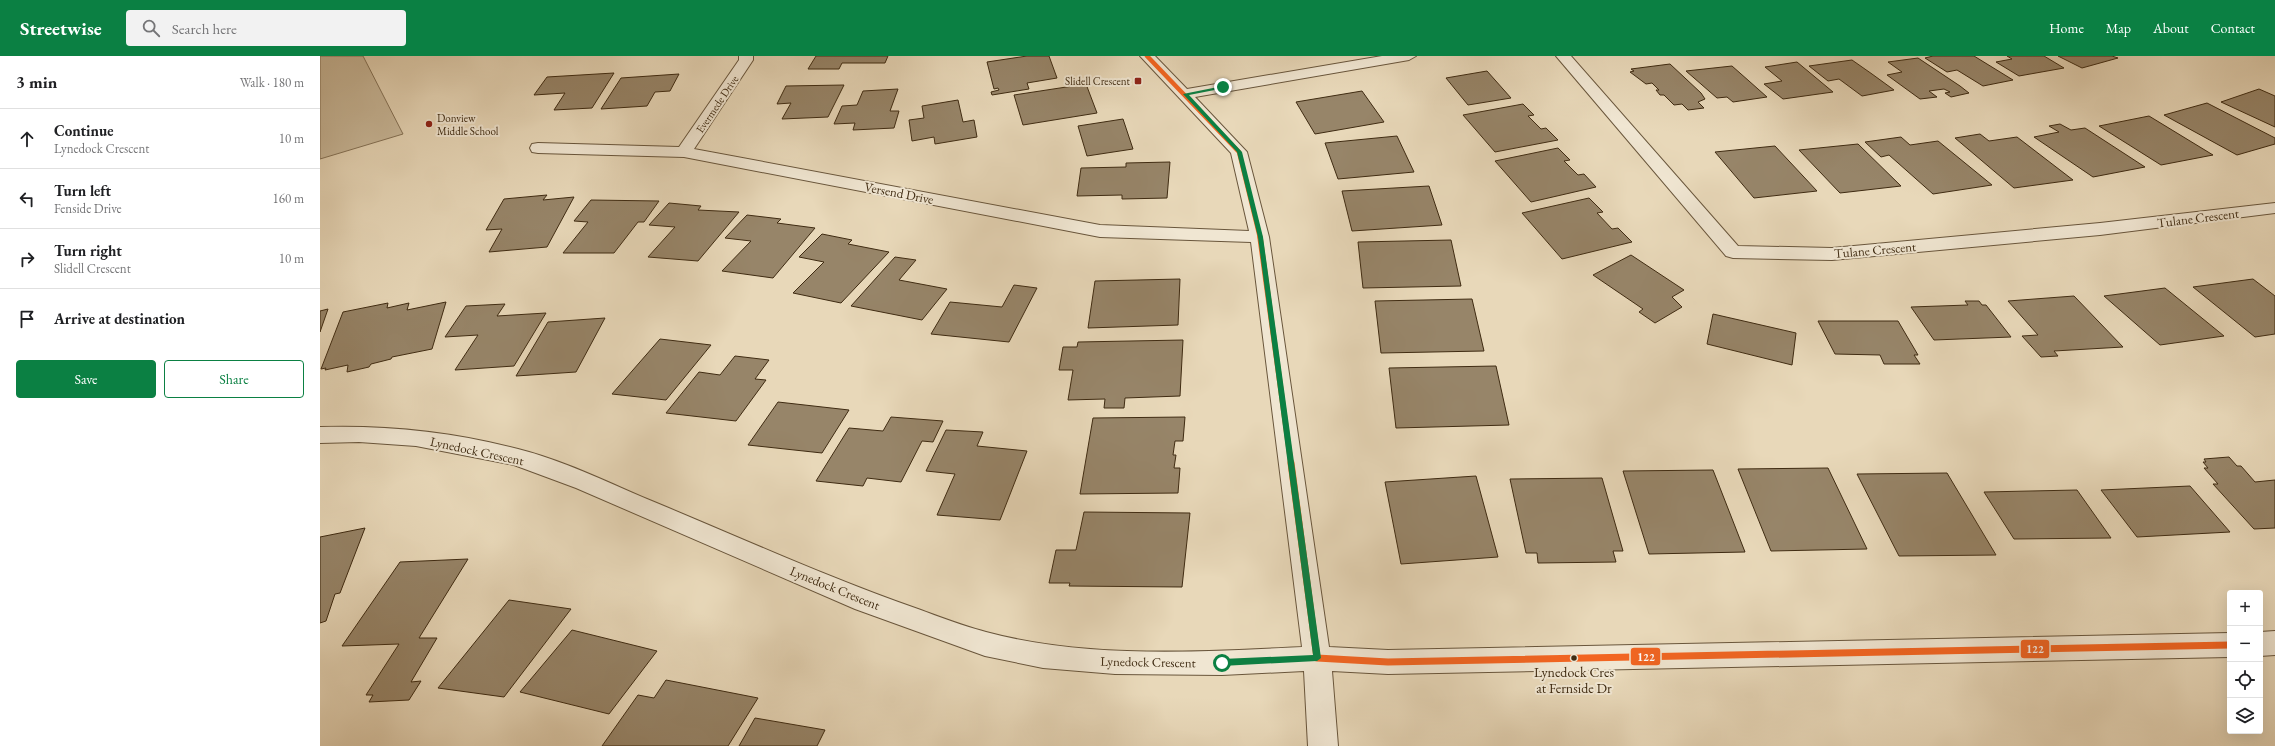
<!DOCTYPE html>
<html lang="en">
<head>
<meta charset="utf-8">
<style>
  :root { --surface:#fff; --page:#f2f2f2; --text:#202124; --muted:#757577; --line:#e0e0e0; --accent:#0b8043 }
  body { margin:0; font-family:"EB Garamond",serif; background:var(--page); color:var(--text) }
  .controls { position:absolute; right:12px; bottom:12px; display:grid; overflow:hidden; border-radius:4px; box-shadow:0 4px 16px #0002 }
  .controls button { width:36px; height:36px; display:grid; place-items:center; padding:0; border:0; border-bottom:1px solid var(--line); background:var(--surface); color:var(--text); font:20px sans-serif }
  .stop { position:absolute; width:12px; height:12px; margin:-9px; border:3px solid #0b8043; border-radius:50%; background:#fff }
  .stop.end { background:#0b8043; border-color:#fff; box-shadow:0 1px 4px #0008 }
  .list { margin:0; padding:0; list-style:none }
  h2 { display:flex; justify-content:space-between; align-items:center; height:52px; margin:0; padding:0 16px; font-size:17px }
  h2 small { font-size:13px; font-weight:400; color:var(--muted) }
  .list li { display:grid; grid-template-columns:26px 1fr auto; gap:12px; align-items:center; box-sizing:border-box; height:60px; padding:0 16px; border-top:1px solid var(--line) }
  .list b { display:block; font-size:15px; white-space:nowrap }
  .list p { margin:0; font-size:13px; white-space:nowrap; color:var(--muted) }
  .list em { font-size:13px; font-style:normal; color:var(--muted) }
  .actions { display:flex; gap:8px; padding:12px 16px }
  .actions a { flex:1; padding:9px 0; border:1px solid var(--accent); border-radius:4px; text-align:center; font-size:14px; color:var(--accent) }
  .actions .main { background:var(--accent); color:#fff }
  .icon { flex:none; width:22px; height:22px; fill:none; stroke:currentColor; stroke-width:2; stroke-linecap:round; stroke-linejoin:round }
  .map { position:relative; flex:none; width:1955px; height:690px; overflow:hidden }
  header { display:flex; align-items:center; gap:24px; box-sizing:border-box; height:56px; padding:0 20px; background:var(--accent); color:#fff }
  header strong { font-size:19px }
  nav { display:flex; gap:22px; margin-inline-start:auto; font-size:14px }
  .search { width:280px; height:36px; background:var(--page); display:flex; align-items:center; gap:10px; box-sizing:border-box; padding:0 14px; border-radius:4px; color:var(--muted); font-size:15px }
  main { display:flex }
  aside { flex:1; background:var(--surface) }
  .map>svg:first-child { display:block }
  .green { fill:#cbbb9d; stroke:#857358 }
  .building { fill:#978569; stroke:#3f2b12 }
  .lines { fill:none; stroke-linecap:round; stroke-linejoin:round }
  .street-casing { stroke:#69563c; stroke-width:2 }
  .street { fill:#f0e6d2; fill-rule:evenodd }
  .bus-1-far2-casing { stroke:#f0e6d2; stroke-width:7 }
  .bus-1-far1-casing { stroke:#f0e6d2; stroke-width:8 }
  .bus-1-casing { stroke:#f0e6d2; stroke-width:10 }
  .bus-1-far2 { stroke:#f26522; stroke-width:4.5 }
  .bus-1-far1 { stroke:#f26522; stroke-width:5.5 }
  .bus-1 { stroke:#f26522; stroke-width:7 }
  .route { fill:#0b8043 }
  .poi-dot { fill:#8f2418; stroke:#f0e6d2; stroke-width:1.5 }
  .bus-dot { fill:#3f2b12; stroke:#f0e6d2; stroke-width:1.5 }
  .labels { text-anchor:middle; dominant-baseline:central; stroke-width:4; stroke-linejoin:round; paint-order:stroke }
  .far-poi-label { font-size:11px; fill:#3f2b12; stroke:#f0e6d2; text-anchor:end }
  .far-street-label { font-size:11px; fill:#3f2b12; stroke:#f0e6d2 }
  .street-label { font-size:13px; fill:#3f2b12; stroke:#f0e6d2 }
  .near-bus-label { font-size:14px; fill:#3f2b12; stroke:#f0e6d2 }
  .line-badge { stroke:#f0e6d2; stroke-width:1.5 }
  .badge-label { font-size:11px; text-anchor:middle; font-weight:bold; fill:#fff }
</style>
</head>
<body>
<header>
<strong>Streetwise</strong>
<div class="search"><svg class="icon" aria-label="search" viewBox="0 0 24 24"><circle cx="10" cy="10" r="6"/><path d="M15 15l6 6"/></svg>Search here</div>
<nav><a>Home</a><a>Map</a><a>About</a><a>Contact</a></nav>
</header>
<main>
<aside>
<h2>3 min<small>Walk · 180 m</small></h2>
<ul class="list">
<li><svg class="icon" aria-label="ahead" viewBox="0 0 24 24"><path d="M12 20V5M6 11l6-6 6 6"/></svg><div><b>Continue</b><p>Lynedock Crescent</p></div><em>10 m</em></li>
<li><svg class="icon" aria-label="left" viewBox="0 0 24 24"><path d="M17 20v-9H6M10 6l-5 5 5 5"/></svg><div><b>Turn left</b><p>Fenside Drive</p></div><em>160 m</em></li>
<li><svg class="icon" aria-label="right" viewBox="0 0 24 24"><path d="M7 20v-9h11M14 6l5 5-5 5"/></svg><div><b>Turn right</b><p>Slidell Crescent</p></div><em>10 m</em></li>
<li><svg class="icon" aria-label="arrive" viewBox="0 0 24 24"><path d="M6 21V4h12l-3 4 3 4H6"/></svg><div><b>Arrive at destination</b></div></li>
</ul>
<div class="actions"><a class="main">Save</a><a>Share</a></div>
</aside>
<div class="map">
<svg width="1955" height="690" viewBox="0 0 1955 690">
  <rect width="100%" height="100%" fill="#e8d8b9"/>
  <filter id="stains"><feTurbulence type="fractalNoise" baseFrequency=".005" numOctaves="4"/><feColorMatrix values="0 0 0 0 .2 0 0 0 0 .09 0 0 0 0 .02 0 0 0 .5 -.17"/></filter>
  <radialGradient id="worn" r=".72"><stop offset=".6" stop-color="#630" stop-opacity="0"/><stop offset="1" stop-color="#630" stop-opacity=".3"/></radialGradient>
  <polygon class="green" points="0,0 43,0 83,78 0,103"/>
  <g class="building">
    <polygon points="496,0 568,0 565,7 522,7 519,13 488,13"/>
    <polygon points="707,0 729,0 737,22 707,27 709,33 672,39 671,36 679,34 678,32 674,33 667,6"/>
    <polygon points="1613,0 1654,0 1693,24 1663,30 1637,14 1627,16 1605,2"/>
    <polygon points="1687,0 1724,0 1744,12 1699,20 1676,6 1692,3"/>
    <polygon points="1738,0 1792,0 1798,2 1762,12"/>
    <polygon points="1598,2 1640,30 1649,37 1631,41 1625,37 1630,36 1624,33 1609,35 1617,41 1600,43 1567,19 1582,16 1568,6"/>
    <polygon points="1532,4 1552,18 1574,34 1542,40 1519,23 1508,25 1489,10"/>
    <polygon points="1477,6 1513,36 1463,43 1444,28 1462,25 1445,11"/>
    <polygon points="1350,8 1381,37 1385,43 1378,46 1384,52 1368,54 1362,48 1354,49 1344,39 1340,39 1336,34 1339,34 1332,27 1326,28 1310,16 1314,15 1311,13"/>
    <polygon points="1412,10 1429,25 1447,41 1413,46 1407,41 1397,42 1366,15"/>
    <polygon points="1167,15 1191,42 1148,49 1126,22"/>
    <polygon points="294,17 272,52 234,54 245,37 214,39 227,21"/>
    <polygon points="359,18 350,35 335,36 327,50 281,53 301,22"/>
    <polygon points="766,28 777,57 703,69 694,39"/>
    <polygon points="524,29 508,61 462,63 471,47 457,48 466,30"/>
    <polygon points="578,33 570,55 579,55 574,72 533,74 535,67 514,68 522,50 537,49 543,35"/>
    <polygon points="1939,33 1955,40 1955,71 1901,46"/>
    <polygon points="1042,35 1064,66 995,78 976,46"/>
    <polygon points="638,44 643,66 654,64 657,81 615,88 614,81 592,85 589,64 604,62 602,50"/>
    <polygon points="1887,47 1955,82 1955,88 1917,99 1844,59"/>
    <polygon points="1203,48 1214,59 1208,60 1221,73 1226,72 1238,84 1175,96 1143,59"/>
    <polygon points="1829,60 1893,99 1841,109 1779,70"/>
    <polygon points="803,63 813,93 767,100 758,70"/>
    <polygon points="1740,68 1751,74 1765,72 1825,111 1773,121 1714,81 1739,76 1729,70"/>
    <polygon points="1660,78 1669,85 1697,81 1753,124 1694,132 1635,82"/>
    <polygon points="1077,80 1094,116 1018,123 1005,87"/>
    <polygon points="1581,81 1590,89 1618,85 1672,129 1613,138 1569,99 1561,101 1545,86"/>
    <polygon points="1538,88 1581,130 1520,137 1479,94"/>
    <polygon points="1455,90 1497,135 1434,142 1395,96"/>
    <polygon points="1238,92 1250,104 1244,105 1258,119 1264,118 1276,131 1211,146 1175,105"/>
    <polygon points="850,106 847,142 802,143 802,139 757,140 761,112 806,111 806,107"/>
    <polygon points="1109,130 1122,169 1032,175 1022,135"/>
    <polygon points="227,139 223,144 254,141 227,191 169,196 182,173 166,174 184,143"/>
    <polygon points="1269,142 1283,156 1277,157 1292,173 1298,172 1312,186 1242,203 1202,157"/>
    <polygon points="271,144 339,145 324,166 318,166 294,197 243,197 268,166 254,165"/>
    <polygon points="349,147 381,150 378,154 419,156 378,205 328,201 355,171 329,169"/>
    <polygon points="427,159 461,163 457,167 495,172 453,222 402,215 431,185 405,182"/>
    <polygon points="502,178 532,184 528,188 569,196 521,247 473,237 504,206 479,201"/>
    <polygon points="1131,184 1141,230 1043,232 1038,186"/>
    <polygon points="1311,199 1364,234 1352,241 1362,251 1335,267 1319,256 1323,253 1273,219"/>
    <polygon points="575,201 596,204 579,224 627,233 602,264 531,250"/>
    <polygon points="860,223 858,269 768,272 775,225"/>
    <polygon points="1933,223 1955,240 1955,278 1935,281 1873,231"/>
    <polygon points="694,229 717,232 689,286 611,278 630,246 682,251"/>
    <polygon points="1845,232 1904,280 1840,289 1784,240"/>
    <polygon points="1754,240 1803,291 1734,295 1738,300 1721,301 1702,280 1718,279 1688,245"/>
    <polygon points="1152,243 1164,295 1061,297 1055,245"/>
    <polygon points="1645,245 1659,245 1662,249 1666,249 1691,281 1614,284 1591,251 1648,249"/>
    <polygon points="126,246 112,293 72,301 71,303 51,308 49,311 27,316 28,309 5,314 6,312 1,313 23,256 68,247 67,252 89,247 87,254"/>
    <polygon points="185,248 177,260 226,257 194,310 135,314 158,279 125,281 146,250"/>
    <polygon points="8,253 0,276 0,255"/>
    <polygon points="1393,258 1476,277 1472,309 1387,288"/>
    <polygon points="285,262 256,316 196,320 228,266"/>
    <polygon points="1498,265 1578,265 1598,299 1594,299 1600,308 1564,308 1560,299 1515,298"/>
    <polygon points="340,283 391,289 346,344 292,338"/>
    <polygon points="863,284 860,340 805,342 804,352 784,352 785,343 748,344 753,314 739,314 743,291 757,291 758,286"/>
    <polygon points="415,300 449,304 435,323 446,324 416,365 346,357 379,316 400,319"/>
    <polygon points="1176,310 1189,369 1076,372 1069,312"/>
    <polygon points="458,346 529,354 502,397 428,389"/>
    <polygon points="571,361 623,365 613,386 602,385 581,426 547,422 543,430 496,425 529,372 563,375"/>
    <polygon points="865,361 863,385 855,385 853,399 856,399 854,412 860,412 858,437 760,438 773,362"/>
    <polygon points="626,374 663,376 657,390 707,395 680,464 617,459 635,418 606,415"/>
    <polygon points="1909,401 1917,410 1921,410 1935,426 1955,424 1955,472 1934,473 1893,428 1898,428 1884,412 1888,412 1883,406 1886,406 1884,403"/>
    <polygon points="1508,412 1547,493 1451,495 1418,413"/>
    <polygon points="1393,414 1425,496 1329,498 1303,415"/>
    <polygon points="1627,417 1676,499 1579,500 1537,418"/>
    <polygon points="1156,420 1178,501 1081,508 1065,426"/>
    <polygon points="1282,422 1303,495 1293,495 1296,506 1218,507 1217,497 1206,497 1190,423"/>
    <polygon points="1870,430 1910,476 1817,481 1781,434"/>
    <polygon points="1757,434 1791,482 1694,483 1664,436"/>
    <polygon points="764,456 870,457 862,531 749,530 750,527 729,527 736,494 756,494"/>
    <polygon points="45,472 20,537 15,538 6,565 0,567 0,481"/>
    <polygon points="148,503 99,582 117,582 91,626 101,625 89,644 49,646 53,639 46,639 79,588 22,590 80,506"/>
    <polygon points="189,544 251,553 184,641 118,632"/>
    <polygon points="252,574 337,595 289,658 200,636"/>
    <polygon points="346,624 438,642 408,690 282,690 318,639 334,642"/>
    <polygon points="435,662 505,674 497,690 419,690"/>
  </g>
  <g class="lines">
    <g class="street-casing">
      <g id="street">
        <path d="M419,0H433V4L374,93L780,169L929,175L911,97L820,0H835L867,33L1062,0H1096L1089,4L875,41L927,96L949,181L1009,591L1068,594L1910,577V601L1068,618L1012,615L1018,690H988L984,615L902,619L795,618L723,612L665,600L535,553L256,432L194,409L96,390L39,386L0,387V371C66,369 134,376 198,393C242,404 285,425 327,443C417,480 506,521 598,553C620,561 643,570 666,576C767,603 878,596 982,591L931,186L780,181L364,101L218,97L212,96L210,92L212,88L218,87L359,91L419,4Z"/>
        <polygon points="1236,0 1251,0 1418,190 1512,192 1780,167 1955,147 1955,157 1780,179 1512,204 1413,202 1406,200"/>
        <polygon points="1955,575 1955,599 1940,600 1940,576"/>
      </g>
    </g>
    <use href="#street" class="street"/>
    <g class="bus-1-far2-casing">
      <polyline id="bus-1-far2" points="827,0 919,96 940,182"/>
    </g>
    <g class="bus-1-far1-casing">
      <polyline id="bus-1-far1" points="940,181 971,408"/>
    </g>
    <g class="bus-1-casing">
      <polyline id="bus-1" points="971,407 997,602 1068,606 1910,589"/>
    </g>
    <use href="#bus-1-far2" class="bus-1-far2"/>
    <use href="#bus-1-far1" class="bus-1-far1"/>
    <use href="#bus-1" class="bus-1"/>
  </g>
  <polygon class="route" points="903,30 905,32 869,39 922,96 943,181 1001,602 997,605 902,610 898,607 902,603 993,599 938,181 917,96 863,38"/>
  <g class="poi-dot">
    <rect x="814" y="21" width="8" height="8" rx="2"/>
    <circle cx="109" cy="68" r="4"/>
  </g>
  <circle class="bus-dot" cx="1254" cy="602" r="3.5"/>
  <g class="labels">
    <g class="far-poi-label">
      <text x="810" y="25">Slidell Crescent</text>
      <text x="117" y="62" text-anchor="start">Donview<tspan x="117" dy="13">Middle School</tspan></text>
    </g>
    <g class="far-street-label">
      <text transform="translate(397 48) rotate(-56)">Evermede Drive</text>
    </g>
    <g class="street-label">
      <text transform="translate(579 137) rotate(11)">Versend Drive</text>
      <text transform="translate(1878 162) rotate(-7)">Tulane Crescent</text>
      <text transform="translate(1555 194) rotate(-5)">Tulane Crescent</text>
      <text transform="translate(157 395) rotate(12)">Lynedock Crescent</text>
      <text transform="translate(515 532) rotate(22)">Lynedock Crescent</text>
      <text transform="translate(828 606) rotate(1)">Lynedock Crescent</text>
    </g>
    <g class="near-bus-label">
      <text x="1254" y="616">Lynedock Cres<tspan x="1254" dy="16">at Fernside Dr</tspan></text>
    </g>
  </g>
  <g class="line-badge">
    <rect x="1700" y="583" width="30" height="20" rx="4" fill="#f26522"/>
    <rect x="1310" y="591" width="31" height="19" rx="4" fill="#f26522"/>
  </g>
  <g class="badge-label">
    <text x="1715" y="597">122</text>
    <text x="1326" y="605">122</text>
  </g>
  <rect width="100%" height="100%" filter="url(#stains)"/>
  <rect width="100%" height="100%" fill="url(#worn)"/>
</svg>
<div class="controls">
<button>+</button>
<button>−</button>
<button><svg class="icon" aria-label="locate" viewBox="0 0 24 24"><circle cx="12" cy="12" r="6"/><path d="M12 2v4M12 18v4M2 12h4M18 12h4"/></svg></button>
<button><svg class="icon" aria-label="layers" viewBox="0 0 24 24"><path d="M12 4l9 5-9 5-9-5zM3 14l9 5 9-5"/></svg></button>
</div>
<div class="stop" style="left:902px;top:607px"></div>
<div class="stop end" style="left:903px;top:31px"></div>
</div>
</main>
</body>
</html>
